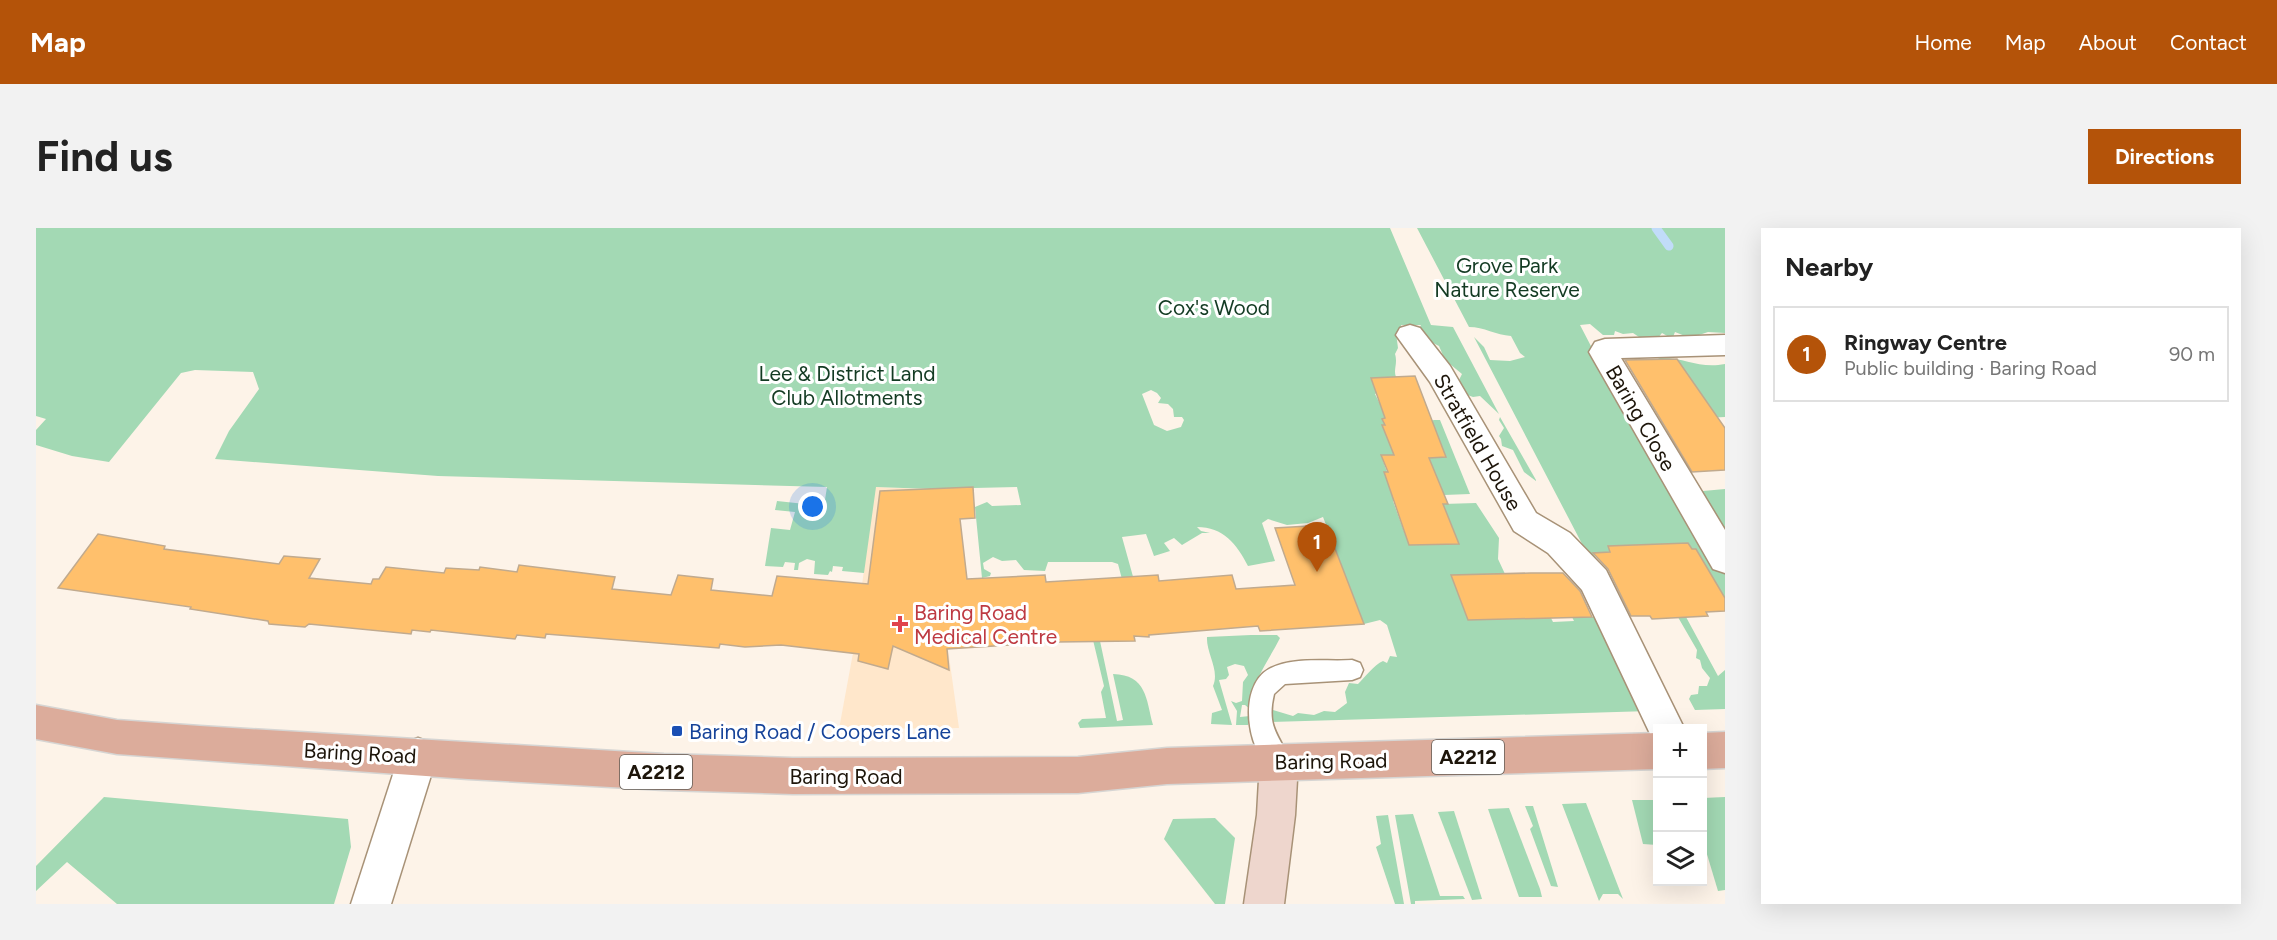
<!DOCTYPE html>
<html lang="en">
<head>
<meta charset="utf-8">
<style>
  :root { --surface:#fff; --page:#f2f2f2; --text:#222; --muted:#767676; --line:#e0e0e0; --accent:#b45309 }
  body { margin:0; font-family:Figtree,sans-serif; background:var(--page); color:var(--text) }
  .controls { position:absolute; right:18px; bottom:18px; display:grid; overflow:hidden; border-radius:0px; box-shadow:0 6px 24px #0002 }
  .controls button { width:54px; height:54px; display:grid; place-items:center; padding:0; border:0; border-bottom:2px solid var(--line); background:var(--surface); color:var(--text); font:30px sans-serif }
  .you { position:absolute; left:777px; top:279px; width:21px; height:21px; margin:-15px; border:4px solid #fff; border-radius:50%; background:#1a73e8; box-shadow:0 0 0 9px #1a73e833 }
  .badge { display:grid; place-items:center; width:39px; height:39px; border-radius:50%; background:var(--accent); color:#fff; font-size:20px; font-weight:700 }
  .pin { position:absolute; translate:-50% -50px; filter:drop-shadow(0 2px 3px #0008) }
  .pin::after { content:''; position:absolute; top:32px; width:21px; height:18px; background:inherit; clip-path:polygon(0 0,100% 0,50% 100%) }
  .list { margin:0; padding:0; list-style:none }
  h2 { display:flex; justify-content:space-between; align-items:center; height:78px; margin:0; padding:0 24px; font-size:26px }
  h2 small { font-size:20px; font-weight:400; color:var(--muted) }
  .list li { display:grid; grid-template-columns:39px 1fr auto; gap:18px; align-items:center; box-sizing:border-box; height:96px; margin:0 12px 12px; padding:0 12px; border:2px solid var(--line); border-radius:0px }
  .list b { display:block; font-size:22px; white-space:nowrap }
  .list p { margin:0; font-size:20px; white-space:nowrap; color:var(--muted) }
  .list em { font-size:20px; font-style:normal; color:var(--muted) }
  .icon { flex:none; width:33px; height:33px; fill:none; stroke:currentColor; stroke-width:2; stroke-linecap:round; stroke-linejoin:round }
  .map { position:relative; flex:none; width:1689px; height:676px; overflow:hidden; border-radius:0px }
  header { display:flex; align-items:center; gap:36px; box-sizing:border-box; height:84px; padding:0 30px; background:var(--accent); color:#fff }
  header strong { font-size:28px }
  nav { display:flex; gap:33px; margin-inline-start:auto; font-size:21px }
  .intro { display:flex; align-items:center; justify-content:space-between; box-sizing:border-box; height:144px; padding:0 36px }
  h1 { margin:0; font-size:42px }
  .button { padding:15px 27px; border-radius:0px; background:var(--accent); color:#fff; font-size:21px; font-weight:700 }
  main { display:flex; gap:36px; padding:0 36px }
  aside { flex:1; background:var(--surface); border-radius:0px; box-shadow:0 6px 24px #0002 }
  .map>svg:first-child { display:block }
  .built { fill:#ffe7cb }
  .green { fill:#a3d9b4; fill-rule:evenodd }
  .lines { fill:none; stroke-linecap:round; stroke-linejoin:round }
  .stream { stroke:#c1dcf9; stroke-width:9 }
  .building { fill:#ffc06c; stroke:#c1aa8e; stroke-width:1.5 }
  .lane-casing { stroke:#a89277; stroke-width:3 }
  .street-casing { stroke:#a89277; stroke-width:3 }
  .secondary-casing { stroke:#a89277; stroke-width:3 }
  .primary-casing { stroke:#d6d5d3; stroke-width:3 }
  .lane { fill:#fff; fill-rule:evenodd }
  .street { fill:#fff; fill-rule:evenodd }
  .secondary { fill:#eed6cd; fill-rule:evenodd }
  .primary { fill:#dcac9b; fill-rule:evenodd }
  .health-dot { fill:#e0444e; stroke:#fff; stroke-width:2 }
  .transit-dot { fill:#1a4fb4; stroke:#fff; stroke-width:2 }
  .labels { text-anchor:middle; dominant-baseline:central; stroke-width:6; stroke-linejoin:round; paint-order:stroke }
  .shield { fill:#fff; stroke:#615b54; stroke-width:1.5 }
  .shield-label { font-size:20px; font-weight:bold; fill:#1d150a }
  .park-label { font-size:21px; fill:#133b23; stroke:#fff }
  .street-label { font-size:21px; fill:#1d150a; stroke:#fff }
  .health-label { font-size:21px; fill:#be3a42; stroke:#fff; text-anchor:start }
  .transit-label { font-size:21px; fill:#164399; stroke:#fff; text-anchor:start }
</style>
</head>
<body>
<header>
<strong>Map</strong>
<nav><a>Home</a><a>Map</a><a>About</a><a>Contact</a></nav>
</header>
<div class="intro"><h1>Find us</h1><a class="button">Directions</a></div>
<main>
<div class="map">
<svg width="1689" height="676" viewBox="0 0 1689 676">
  <rect width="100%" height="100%" fill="#fdf3e8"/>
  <polygon class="built" points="839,259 895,261 905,371 923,500 803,501 817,425"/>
  <g class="green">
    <path d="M0,0H1354L1395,97L1417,99L1463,186L1444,168L1437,169L1426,165L1421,156L1426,146L1409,132L1403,118L1395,114L1383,101L1385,97H1365L1366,101L1360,105L1362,120L1359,126C1362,136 1357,141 1360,149L1335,150L1341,165L1339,166L1351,190L1346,191L1349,197H1346L1360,227H1345L1361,272L1357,273L1373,317L1423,316L1407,276L1440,275L1463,310L1462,331L1469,346L1415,347L1432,391L1515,390L1517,394L1538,393L1536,389H1566L1614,483L1235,494L1234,486L1237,482L1257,488L1262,485L1278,487L1288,483L1299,484L1311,475L1309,464L1313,455L1322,456C1329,449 1338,437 1347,433L1351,435L1354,428L1361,429L1351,397L1344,392L1328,396L1287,289L1272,295L1251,297L1232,291L1226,295L1239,333L1212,338C1201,316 1187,299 1161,299L1165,303L1174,305H1166L1146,317L1138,310L1128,315L1134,323L1118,328L1110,306L1086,309L1106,381L1087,355L1082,336L1076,334H1012L1009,343L988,342L980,332L966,333L957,329L947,335L948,341L955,345L954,348L946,350L939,279L951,274L956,278L985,277L981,259L895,261L840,259L828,345L806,343L807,339L797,338L796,344L794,343L792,347L778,346L779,333L771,331L763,335L762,342H758L759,335L749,334L747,339L729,338L735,300L754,302L759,284L739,282L741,273L788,278L791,259L402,248L179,231L193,203L223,161L217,144L159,142L145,145L73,234L36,228L0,217V202L10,191L0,188ZM1115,162L1121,165L1125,170L1122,175L1132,176L1137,181L1138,189H1146L1148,192L1145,199L1131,203L1118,197L1106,166Z"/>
    <path d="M1381,0H1689V105L1672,104L1654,110L1639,104L1637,109H1633L1626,105L1621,111L1603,109L1597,105L1587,106L1579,103L1578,107H1567L1554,96L1544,97L1557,122L1689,338V378L1679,354L1660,321H1656L1652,315L1572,318L1574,324L1557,325L1562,334L1556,335L1438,109L1448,119L1454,132L1474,133L1489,129L1484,125L1475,108C1460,107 1448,99 1433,99Z"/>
    <path d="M1624,130C1649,129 1662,141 1689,136V189L1646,191L1609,136Z"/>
    <polygon points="1464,189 1500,252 1500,253 1488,244 1477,222 1466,218 1465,211 1463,208 1468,200 1463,192"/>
    <polygon points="1398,192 1404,192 1434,266 1408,267 1393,230 1410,229 1394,193"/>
    <polygon points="1689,261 1689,318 1656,264"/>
    <polygon points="1639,384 1650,389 1682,448 1689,442 1689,481 1659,482 1653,471 1655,467 1662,466 1663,458 1671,458 1674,450 1666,440 1664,432 1660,430 1661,422"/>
    <path d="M1215,407H1241L1244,410C1232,434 1215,454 1214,481L1209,477H1206L1204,489L1214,488L1212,497H1200L1201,483L1195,473L1200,475L1206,473L1207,454L1212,447L1208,438L1199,436L1191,439L1193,447L1190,451L1183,452L1196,497L1175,496L1176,485L1186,482L1177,458C1184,442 1170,425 1171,409Z"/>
    <path d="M1057,412L1064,413L1081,493L1087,492L1077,446C1111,447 1110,471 1117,497L1044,500L1042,495L1046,491L1070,490L1065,464L1068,458Z"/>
    <polygon points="68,569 312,591 315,619 298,676 81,676 31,634 0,663 0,638"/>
    <polygon points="1689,569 1689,662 1682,663 1667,613 1667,570"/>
    <polygon points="1596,572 1621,572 1621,617 1607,616"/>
    <polygon points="1550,575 1587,671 1582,666 1567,666 1563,673 1526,576"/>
    <polygon points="1489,578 1497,578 1522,659 1515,658 1494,601 1497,598"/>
    <polygon points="1473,580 1504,661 1506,669 1483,669 1452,581"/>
    <polygon points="1418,583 1446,671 1436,672 1402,584"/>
    <polygon points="1377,586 1404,668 1427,668 1429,671 1379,673 1379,676 1375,676 1359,587"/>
    <polygon points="1352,587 1368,676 1359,676 1340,619 1345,616 1340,588"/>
    <polygon points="1179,590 1199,610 1189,676 1179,676 1128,611 1137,591"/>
  </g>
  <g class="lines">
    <polyline class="stream" points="1620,0 1633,18"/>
  </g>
  <g class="building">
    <polygon points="1641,131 1689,200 1689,242 1656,244 1589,132"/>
    <polygon points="1379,148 1410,229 1393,230 1412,276 1407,276 1423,316 1373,317 1348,244 1352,244 1345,227 1358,227 1346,197 1349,197 1346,191 1349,190 1335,150"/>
    <polygon points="937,259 939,290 924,291 931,351 1009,347 1010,354 1122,347 1123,353 1196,347 1200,361 1259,357 1239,300 1290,297 1328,396 1224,403 1222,398 1113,407 1113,409 1098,408 1099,413 1020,414 911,421 913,442 857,418 852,441 822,433 823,426 745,417 709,419 684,416 683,420 510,406 509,410 481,407 479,411 395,402 394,404 376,402 375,406 273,396 269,399 233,396 232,393 154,381 155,379 22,360 62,306 129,318 128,321 243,336 248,328 284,331 273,350 335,356 337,351 343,351 350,339 408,345 410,340 443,342 444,339 481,344 483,337 579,349 576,361 635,367 642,347 677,351 675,362 736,368 741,348 832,356 844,263"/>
    <polygon points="1652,315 1656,321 1660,321 1689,370 1689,383 1670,384 1672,388 1616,391 1614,388 1595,388 1572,341 1557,325 1574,324 1572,318"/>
    <polygon points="1495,345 1527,345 1544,363 1556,389 1432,392 1415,347"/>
  </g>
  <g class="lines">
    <g class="lane-casing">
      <path id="lane" d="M1316,432L1324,435L1327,442L1324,449L1316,452L1249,456L1238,466C1230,500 1243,506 1255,534L1251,542L1243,545C1211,533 1200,459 1233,441C1257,428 1290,434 1316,432Z"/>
    </g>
    <g class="street-casing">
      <g id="street">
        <polygon points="1374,97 1384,100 1414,138 1500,285 1534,305 1570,342 1648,500 1622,500 1622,514 1617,512 1546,362 1512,325 1478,303 1394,154 1360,107 1364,100"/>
        <polygon points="1689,107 1689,127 1585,130 1689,302 1689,345 1677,341 1553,124 1559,114 1569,111"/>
        <polygon points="382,510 395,515 401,528 355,676 315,676 363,528 369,515"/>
      </g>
    </g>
    <g class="secondary-casing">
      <polygon id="secondary" points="1243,516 1256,521 1262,534 1259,587 1248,676 1208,676 1221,587 1224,534 1230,521"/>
    </g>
    <g class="primary-casing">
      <g id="primary">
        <polygon points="0,477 81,492 164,498 628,526 757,530 1042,529 1131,520 1622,505 1622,541 1131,556 1042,565 757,566 628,562 432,551 81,526 0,511"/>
        <polygon points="1689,504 1689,540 1666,541 1666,505"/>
      </g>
    </g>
    <use href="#lane" class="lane"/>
    <use href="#street" class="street"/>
    <use href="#secondary" class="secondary"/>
    <use href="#primary" class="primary"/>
  </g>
  <path class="health-dot" d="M861 387h6v6h6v6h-6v6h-6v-6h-6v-6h6z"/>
  <rect class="transit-dot" x="635" y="497" width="12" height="12" rx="3"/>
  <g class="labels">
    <g class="shield">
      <rect x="1396" y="512" width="72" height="34" rx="4.5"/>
      <rect x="584" y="527" width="72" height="34" rx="4.5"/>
    </g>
    <g class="shield-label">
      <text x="1432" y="529">A2212</text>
      <text x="620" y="544">A2212</text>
    </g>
    <g class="park-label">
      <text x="1471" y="37">Grove Park<tspan x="1471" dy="24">Nature Reserve</tspan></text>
      <text x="1178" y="79">Cox's Wood</text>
      <text x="811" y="145">Lee &amp; District Land<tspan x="811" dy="24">Club Allotments</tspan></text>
    </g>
    <g class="street-label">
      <text transform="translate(1605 190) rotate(60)">Baring Close</text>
      <text transform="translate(1442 214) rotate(60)">Stratfield House</text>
      <text transform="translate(324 525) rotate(3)">Baring Road</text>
      <text transform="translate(1295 533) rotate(-1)">Baring Road</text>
      <text x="810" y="548">Baring Road</text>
    </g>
    <g class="health-label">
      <text x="878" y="384">Baring Road<tspan x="878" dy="24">Medical Centre</tspan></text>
    </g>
    <g class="transit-label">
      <text x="653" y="503">Baring Road / Coopers Lane</text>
    </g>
  </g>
</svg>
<div class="controls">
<button>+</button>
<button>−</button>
<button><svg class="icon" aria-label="layers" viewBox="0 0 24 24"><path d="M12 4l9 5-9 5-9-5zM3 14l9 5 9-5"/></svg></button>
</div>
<div class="you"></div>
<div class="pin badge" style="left:1281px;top:344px">1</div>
</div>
<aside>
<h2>Nearby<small></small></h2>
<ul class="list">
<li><span class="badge">1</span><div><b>Ringway Centre</b><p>Public building · Baring Road</p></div><em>90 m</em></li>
</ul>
</aside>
</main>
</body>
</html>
